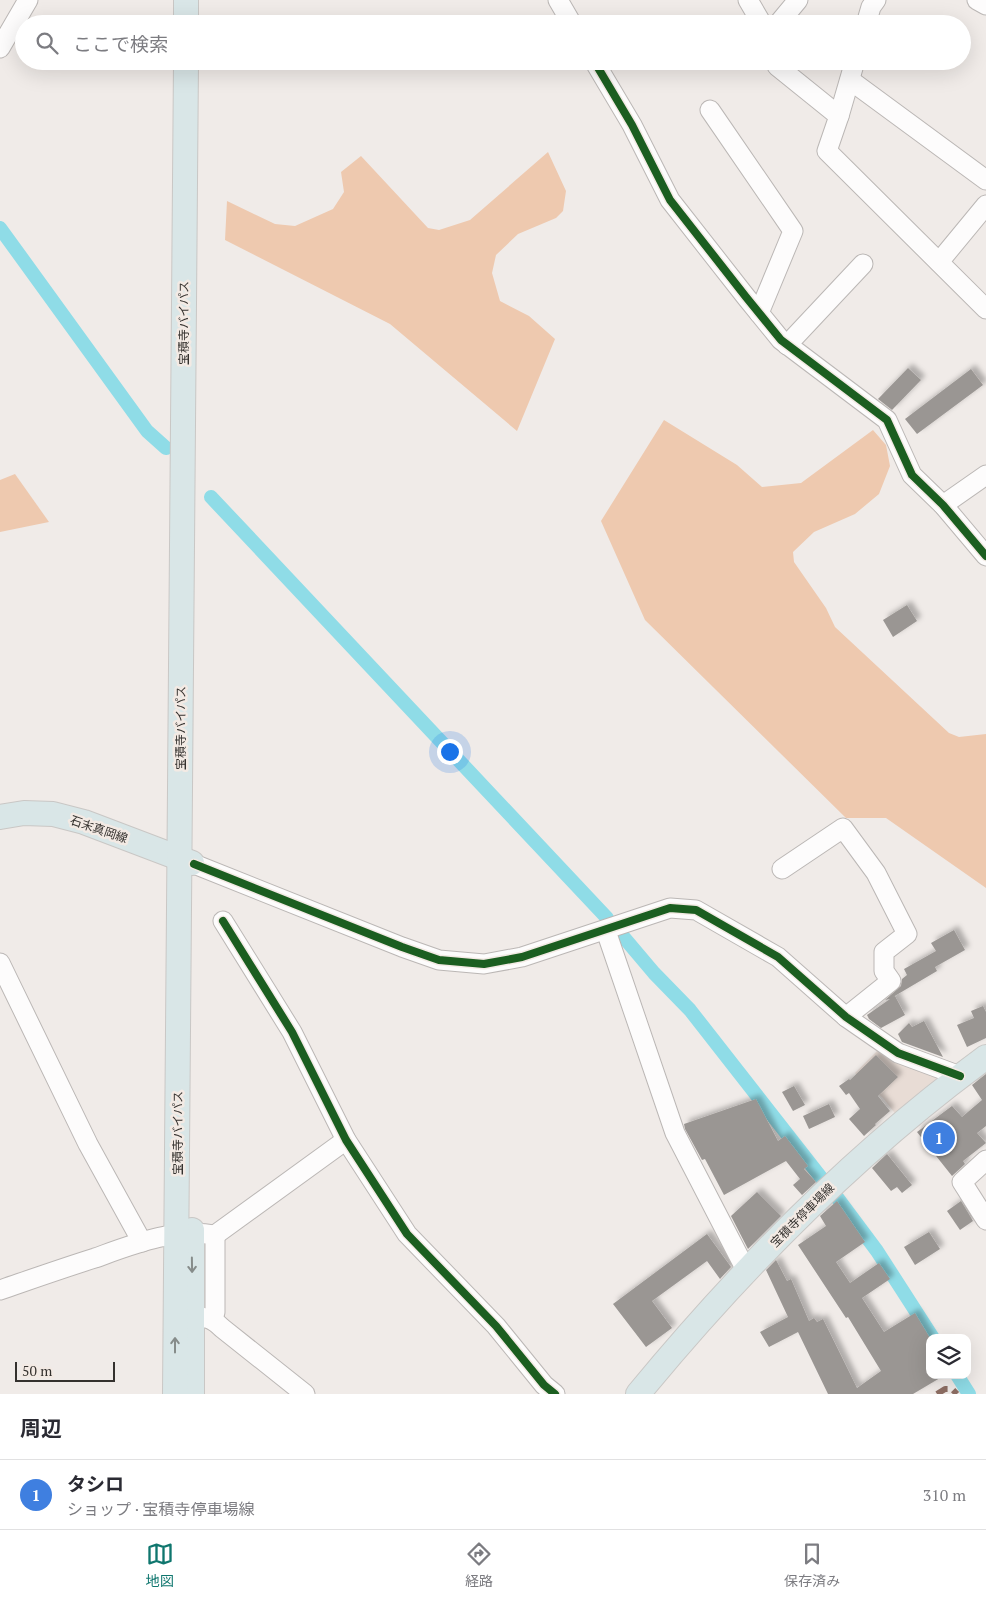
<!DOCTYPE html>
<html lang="ja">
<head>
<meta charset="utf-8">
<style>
  :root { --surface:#fff; --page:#f2f2f3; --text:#2b2b33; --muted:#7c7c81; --line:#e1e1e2; --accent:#0f766e }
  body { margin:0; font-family:"PT Serif","Noto Sans JP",serif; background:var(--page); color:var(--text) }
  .controls { position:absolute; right:15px; bottom:15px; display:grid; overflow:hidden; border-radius:10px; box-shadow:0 5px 20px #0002 }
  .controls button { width:45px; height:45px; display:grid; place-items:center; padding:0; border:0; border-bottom:1px solid var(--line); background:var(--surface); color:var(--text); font:25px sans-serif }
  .scale { position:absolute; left:15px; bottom:12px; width:100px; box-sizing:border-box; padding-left:5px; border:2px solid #34312e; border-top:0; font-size:14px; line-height:18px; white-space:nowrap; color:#34312e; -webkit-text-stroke:4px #f3eae4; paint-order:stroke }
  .you { position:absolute; left:449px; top:751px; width:18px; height:18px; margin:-12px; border:4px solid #fff; border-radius:50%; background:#1a73e8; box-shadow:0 0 0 8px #1a73e833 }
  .badge { display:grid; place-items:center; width:32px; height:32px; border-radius:50%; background:var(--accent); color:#fff; font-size:16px; font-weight:700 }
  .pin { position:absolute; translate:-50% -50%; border:2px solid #fff; box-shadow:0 1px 5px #0006 }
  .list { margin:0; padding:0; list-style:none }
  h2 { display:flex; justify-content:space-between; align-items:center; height:65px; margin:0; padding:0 20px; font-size:21px }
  h2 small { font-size:16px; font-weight:400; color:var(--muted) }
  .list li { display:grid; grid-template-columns:32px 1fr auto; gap:15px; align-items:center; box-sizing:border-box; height:70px; padding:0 20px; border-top:1px solid var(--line) }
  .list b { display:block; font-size:19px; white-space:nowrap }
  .list p { margin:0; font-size:16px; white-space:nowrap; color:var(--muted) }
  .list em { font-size:16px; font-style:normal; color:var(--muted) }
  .icon { flex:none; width:28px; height:28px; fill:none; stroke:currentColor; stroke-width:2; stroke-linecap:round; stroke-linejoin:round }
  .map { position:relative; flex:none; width:986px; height:1394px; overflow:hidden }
  .search { position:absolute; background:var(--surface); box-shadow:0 5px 20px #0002; left:15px; right:15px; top:15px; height:55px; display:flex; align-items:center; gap:12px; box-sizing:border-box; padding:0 18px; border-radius:28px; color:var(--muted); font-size:19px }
  .sheet { height:135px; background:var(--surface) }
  nav { display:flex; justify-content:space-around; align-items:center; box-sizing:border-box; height:70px; border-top:1px solid var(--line); background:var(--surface); font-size:14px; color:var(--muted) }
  nav a { display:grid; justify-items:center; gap:2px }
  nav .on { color:var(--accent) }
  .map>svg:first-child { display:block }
  .built { fill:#e8dcd5 }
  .green { fill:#eec9af }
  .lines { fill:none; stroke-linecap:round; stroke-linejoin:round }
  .canal { stroke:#8fdce7; stroke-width:14 }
  .building { fill:#9a9693; filter:url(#shadow) }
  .minor-casing { stroke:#bbb7b5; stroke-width:21 }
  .major-casing { stroke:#c9c7c5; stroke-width:26 }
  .minor { stroke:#fdfcfc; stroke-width:19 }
  .major { stroke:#d9e6e7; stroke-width:24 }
  .quiet { stroke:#8d6e63; stroke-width:6; stroke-dasharray:12 6; stroke-linecap:butt }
  .cycleway-casing { stroke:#f3eae4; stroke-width:11 }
  .cycleway { stroke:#1b5e20; stroke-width:8 }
  .oneway { stroke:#868c8a }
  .labels { text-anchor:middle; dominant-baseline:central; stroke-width:5; stroke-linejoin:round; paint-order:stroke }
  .street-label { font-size:12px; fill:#34312e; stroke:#f3eae4 }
</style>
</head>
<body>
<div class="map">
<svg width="986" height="1394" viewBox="0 0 986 1394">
  <defs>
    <filter id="shadow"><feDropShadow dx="4.5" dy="-4.5" stdDeviation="2.5" flood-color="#0004"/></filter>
  </defs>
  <rect width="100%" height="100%" fill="#f0ebe8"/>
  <polygon class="built" points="879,1049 944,1077 897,1116 883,1098 855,1073"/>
  <g class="green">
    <polygon points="548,152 566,191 563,211 556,218 518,234 496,255 492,273 500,301 529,316 555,339 517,431 390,324 225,240 227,201 275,224 295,226 333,209 344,192 341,172 361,156 428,228 439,230 470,220"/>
    <polygon points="664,420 737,465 762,487 801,483 873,430 886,445 890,466 879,494 855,514 814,532 793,552 794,562 826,608 835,627 949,733 959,737 986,734 986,888 886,818 846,818 645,620 601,521"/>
    <polygon points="15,474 49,522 0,532 0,480"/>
  </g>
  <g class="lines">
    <g class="canal">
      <polyline points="0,228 147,431 166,448"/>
      <polyline points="211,497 607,918"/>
      <polyline points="621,934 654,973 690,1010 823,1180"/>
      <polyline points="833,1192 877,1251 933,1338"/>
      <polyline points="957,1375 969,1394"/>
    </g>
  </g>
  <g class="building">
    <polygon points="908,368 921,380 892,410 878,399"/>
    <polygon points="971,369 983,385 917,434 905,419"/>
    <polygon points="907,605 917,621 893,637 883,620"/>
    <polygon points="954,930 965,950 935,967 937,971 893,997 895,996 905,1015 881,1028 869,1019 867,1015 890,999 885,1000 901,986 902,979 907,975 904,969 936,951 931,943"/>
    <polygon points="983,1006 986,1012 986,1038 967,1047 957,1025 974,1018 971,1011"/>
    <polygon points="924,1021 943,1057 902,1042 898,1034 909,1023 912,1027"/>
    <polygon points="876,1055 898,1077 878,1096 890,1111 875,1124 876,1125 864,1136 849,1119 860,1109 849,1093 846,1095 839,1086 849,1079 850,1080"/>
    <polygon points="986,1074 986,1126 977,1133 986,1143 963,1161 965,1164 952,1176 917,1132 952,1106 962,1117 982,1100 972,1085"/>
    <polygon points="794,1086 805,1105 793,1111 782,1092"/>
    <polygon points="756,1099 778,1141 785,1136 808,1166 804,1169 816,1182 802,1195 793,1185 800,1179 786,1161 724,1195 705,1159 702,1160 685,1129 684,1124"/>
    <polygon points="829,1104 835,1117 809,1129 803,1116"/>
    <polygon points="887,1154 912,1185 902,1193 897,1187 891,1191 872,1168"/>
    <polygon points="757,1192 781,1216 748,1249 731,1216"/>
    <polygon points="837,1201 865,1242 836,1262 850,1283 879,1263 890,1279 862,1298 884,1332 915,1313 930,1338 930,1375 945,1375 913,1394 828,1394 798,1332 769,1347 760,1332 788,1317 766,1270 776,1260 787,1281 791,1279 809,1321 814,1318 817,1322 823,1319 857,1388 881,1371 848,1317 846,1318 798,1245 826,1226 820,1216"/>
    <polygon points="961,1201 973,1221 960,1230 947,1211"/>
    <polygon points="929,1232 940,1249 915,1265 904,1247"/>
    <polygon points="707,1234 731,1267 720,1279 707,1261 652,1301 672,1328 646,1347 613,1304"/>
  </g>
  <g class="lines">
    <g class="minor-casing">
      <g id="minor">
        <polyline points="558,0 572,24"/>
        <polyline points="748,0 762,24"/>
        <polyline points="977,0 986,5"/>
        <polyline points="778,24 798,0"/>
        <polyline points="866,24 871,7 876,0"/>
        <polyline points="0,48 28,0"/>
        <polyline points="594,61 632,125 670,200 746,297 781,340 887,420 912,475 943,505 986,556"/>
        <polyline points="776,61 777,66 839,116 827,151 986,309"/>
        <polyline points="850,80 986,180"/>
        <polyline points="710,110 793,231 759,313"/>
        <polyline points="839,116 855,61"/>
        <polyline points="939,262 986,205"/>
        <polyline points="787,345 863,264"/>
        <polyline points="943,505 986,475"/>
        <polyline points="194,864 402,947 439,960 484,964 522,957 670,908 696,910 778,957 846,1017 898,1053 960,1076"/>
        <polyline points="782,869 843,828 876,873 907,934 884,952 884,971 891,981 846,1017"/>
        <polyline points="223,921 292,1032 346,1140 407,1234 496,1326 544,1385 555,1394"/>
        <polyline points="606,931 675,1133 746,1270"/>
        <polyline points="0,963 88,1144 142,1242"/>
        <polyline points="986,1160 962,1182 986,1220"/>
        <path d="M0,1290C32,1279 63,1268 95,1258C134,1244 173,1228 215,1235L346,1140"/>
        <path d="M193,1317C207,1317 212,1318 222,1328L305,1394"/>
        <polyline points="213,1319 215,1312 215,1235"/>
      </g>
    </g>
    <g class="major-casing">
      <g id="major">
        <polyline points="186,24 186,0"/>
        <polyline points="0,817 24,813 53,814 84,822 192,863"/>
        <polyline points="192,1230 192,1394"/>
        <polyline points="175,1394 186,61"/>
        <path d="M638,1394C741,1269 855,1153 986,1057"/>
      </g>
    </g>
    <use href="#minor" class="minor"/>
    <use href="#major" class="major"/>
    <polyline class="quiet" points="937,1394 945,1389 952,1389 957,1394"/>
    <g class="cycleway-casing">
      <g id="cycleway">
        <polyline points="594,61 632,125 670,200 746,297 781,340 887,420 912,475 943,505 986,556"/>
        <polyline points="194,864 402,947 439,960 484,964 522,957 670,908 696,910 778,957 846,1017 898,1053 960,1076"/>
        <polyline points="223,921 292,1032 346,1140 407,1234 496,1326 544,1385 555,1394"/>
      </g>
    </g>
    <use href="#cycleway" class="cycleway"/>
  </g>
  <defs><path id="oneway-shaft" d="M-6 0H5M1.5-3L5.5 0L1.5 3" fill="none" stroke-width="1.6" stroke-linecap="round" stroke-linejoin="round" transform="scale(1.25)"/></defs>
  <g class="oneway">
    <use href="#oneway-shaft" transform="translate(192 1265) rotate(89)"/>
    <use href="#oneway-shaft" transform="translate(175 1345) rotate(-90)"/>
  </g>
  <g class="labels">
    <g class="street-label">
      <text transform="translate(183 323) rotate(-90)">宝積寺バイパス</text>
      <text transform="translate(180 728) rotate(-90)">宝積寺バイパス</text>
      <text transform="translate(99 829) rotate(19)">石末真岡線</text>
      <text transform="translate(177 1133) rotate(-90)">宝積寺バイパス</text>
      <text transform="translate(802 1215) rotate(-45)">宝積寺停車場線</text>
    </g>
  </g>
</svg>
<div class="controls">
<button><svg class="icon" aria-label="layers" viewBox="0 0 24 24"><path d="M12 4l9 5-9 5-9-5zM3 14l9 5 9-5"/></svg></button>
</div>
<div class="scale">50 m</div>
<div class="you"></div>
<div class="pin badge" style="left:939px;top:1138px;background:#3f7fe0">1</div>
<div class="search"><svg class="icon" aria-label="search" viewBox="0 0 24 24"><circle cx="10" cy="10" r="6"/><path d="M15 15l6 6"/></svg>ここで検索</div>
</div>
<section class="sheet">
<h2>周辺<small></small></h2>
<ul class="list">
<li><span class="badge" style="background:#3f7fe0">1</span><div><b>タシロ</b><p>ショップ · 宝積寺停車場線</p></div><em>310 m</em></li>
</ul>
</section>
<nav>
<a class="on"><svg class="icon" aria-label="map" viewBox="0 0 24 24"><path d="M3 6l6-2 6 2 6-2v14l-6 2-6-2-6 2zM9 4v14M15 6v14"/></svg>地図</a>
<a><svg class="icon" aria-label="directions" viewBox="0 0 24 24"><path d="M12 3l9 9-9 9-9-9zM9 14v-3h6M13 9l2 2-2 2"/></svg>経路</a>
<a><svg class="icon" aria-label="saved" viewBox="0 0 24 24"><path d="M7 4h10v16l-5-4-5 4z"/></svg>保存済み</a>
</nav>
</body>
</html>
